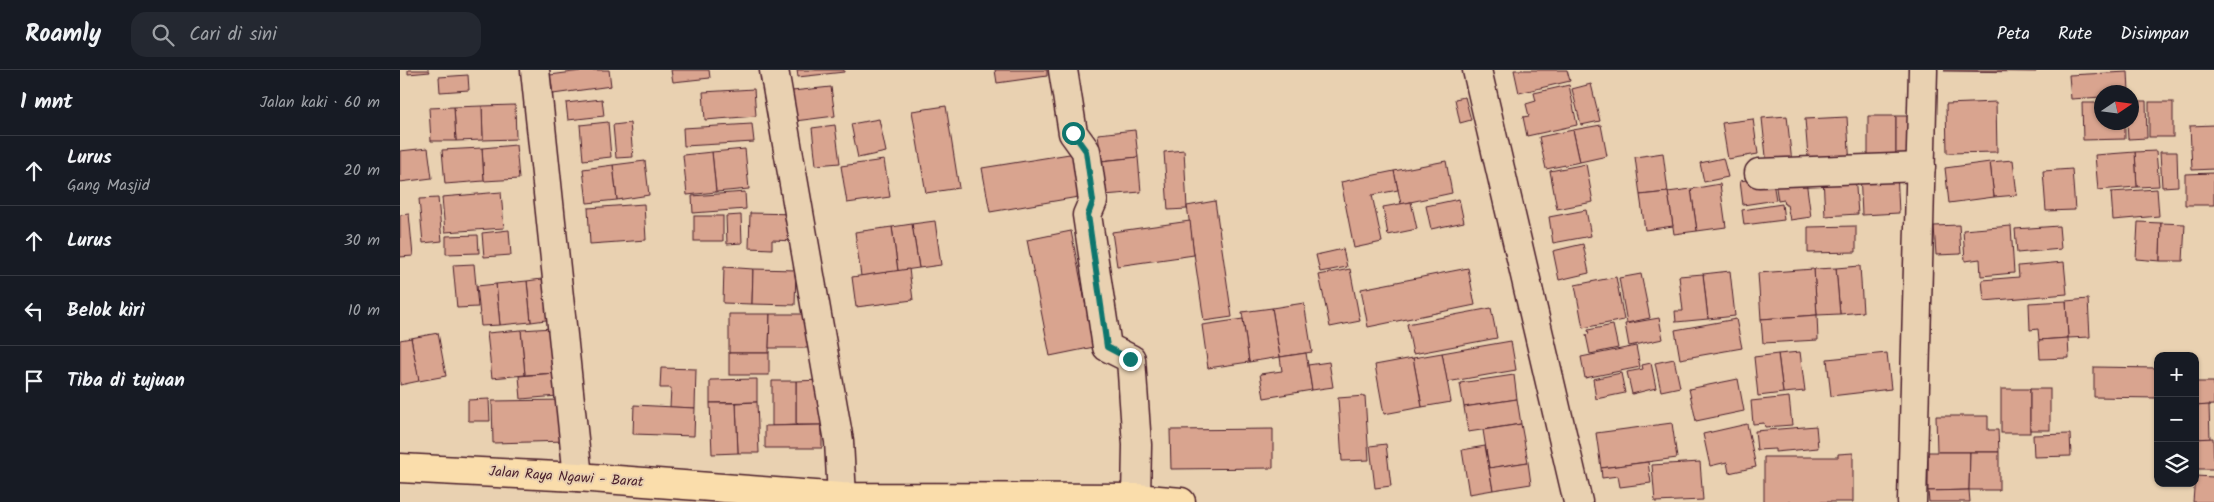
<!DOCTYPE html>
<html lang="id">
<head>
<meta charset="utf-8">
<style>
  :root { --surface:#171b24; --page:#242831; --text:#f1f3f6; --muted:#9ea1a6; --line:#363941 }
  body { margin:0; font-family:Kalam,sans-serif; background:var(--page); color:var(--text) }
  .controls { position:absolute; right:15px; bottom:15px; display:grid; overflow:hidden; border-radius:10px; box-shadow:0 1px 4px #0004 }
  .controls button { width:45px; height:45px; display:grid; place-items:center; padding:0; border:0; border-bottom:1px solid var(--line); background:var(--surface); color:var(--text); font:25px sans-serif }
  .compass { position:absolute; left:1694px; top:15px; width:45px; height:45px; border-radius:50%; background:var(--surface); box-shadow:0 1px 4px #0004; rotate:77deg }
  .stop { position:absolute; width:15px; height:15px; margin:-11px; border:4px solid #0f766e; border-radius:50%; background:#fff }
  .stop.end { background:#0f766e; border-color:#fff; box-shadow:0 1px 5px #0008 }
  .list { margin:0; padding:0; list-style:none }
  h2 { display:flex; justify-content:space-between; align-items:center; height:65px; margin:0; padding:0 20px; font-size:21px }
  h2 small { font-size:16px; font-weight:400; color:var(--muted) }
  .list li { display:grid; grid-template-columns:32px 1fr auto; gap:15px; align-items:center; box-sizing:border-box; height:70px; padding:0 20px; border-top:1px solid var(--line) }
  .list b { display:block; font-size:19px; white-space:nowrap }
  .list p { margin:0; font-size:16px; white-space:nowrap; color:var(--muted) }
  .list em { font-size:16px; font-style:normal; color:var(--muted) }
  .icon { flex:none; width:28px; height:28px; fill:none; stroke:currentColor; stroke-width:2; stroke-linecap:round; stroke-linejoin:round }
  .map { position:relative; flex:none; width:1814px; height:432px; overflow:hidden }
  header { display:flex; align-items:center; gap:30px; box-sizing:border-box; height:70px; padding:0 25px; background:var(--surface); border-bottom:1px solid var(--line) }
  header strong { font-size:24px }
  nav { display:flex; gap:28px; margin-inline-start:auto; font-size:18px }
  .search { width:350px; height:45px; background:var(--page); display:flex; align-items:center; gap:12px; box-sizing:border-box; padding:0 18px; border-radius:15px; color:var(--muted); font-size:19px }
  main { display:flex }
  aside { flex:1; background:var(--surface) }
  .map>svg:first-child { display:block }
  .building { fill:#d9a48f; stroke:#4a1f2b }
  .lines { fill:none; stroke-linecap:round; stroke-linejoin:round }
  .minor-casing { stroke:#4a1f2b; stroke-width:31 }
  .major-casing { stroke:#4a1f2b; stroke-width:31 }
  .minor { stroke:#e9d1b1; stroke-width:28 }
  .major { stroke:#faddab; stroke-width:28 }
  .route { stroke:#0f766e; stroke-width:6 }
  .labels { text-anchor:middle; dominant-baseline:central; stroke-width:4; stroke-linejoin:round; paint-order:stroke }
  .street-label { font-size:14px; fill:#4a1f2b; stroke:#e9d1b1 }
</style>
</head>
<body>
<header>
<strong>Roamly</strong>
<div class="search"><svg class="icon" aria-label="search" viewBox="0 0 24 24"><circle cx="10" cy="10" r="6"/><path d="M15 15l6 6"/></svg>Cari di sini</div>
<nav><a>Peta</a><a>Rute</a><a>Disimpan</a></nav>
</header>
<main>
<aside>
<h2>1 mnt<small>Jalan kaki · 60 m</small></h2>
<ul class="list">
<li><svg class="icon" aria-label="ahead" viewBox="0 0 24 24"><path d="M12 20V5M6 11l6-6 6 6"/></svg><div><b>Lurus</b><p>Gang Masjid</p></div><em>20 m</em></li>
<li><svg class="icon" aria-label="ahead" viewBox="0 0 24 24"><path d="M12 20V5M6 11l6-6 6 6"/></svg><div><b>Lurus</b></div><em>30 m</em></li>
<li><svg class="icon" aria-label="left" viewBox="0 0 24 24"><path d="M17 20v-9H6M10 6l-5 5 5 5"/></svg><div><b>Belok kiri</b></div><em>10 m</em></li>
<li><svg class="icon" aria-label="arrive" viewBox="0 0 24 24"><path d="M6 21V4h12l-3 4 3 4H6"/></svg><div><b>Tiba di tujuan</b></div></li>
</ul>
</aside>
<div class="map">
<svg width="1814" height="432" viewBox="0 0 1814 432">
  <rect width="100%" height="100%" fill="#e9d1b1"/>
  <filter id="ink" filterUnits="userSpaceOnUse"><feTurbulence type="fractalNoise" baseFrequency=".02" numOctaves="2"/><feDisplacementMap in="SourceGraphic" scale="10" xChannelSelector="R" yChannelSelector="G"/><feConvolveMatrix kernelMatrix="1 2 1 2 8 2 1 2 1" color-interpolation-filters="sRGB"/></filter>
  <g filter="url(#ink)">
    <g class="building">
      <polygon points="8,0 29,0 30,2 8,4"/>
      <polygon points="189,0 209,0 211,16 153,24 150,5"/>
      <polygon points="271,0 309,0 310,8 273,12"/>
      <polygon points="397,0 444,0 444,2 398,7"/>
      <polygon points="595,0 647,0 647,6 597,13"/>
      <polygon points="1114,0 1167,0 1170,11 1119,23"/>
      <polygon points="1545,0 1636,0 1636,2 1544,1"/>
      <polygon points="1728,2 1729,22 1702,22 1702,27 1671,29 1669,5"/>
      <polygon points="68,5 69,20 40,22 39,7"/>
      <polygon points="1191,14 1200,51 1181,55 1172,19"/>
      <polygon points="1169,15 1177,55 1127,66 1123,47 1129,46 1126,34 1136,31 1134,23"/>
      <polygon points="431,17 435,46 395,51 392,21"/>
      <polygon points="354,19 356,46 305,50 303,22"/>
      <polygon points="1065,27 1071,50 1060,53 1055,29"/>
      <polygon points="202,29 204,46 168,50 166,33"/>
      <polygon points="1732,31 1746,31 1747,68 1728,69 1727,52 1732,52"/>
      <polygon points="1596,32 1597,82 1547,83 1546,34"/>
      <rect x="1749" y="32" width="24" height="35"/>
      <polygon points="1682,33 1702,33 1702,52 1725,52 1725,69 1683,70"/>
      <polygon points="115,35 116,69 83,70 82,36"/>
      <polygon points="82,36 83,70 56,71 54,37"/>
      <polygon points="546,36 559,118 526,123 512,41"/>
      <polygon points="54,37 56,71 31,71 29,38"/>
      <polygon points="1387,46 1392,93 1367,96 1362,48"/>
      <polygon points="1468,46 1496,46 1496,90 1468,89"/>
      <polygon points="1496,46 1513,46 1512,90 1496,90"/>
      <polygon points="1447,47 1450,97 1432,98 1432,86 1408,87 1405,49"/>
      <polygon points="479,49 486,82 458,88 451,54"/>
      <polygon points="1353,49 1358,84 1328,89 1322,53"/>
      <polygon points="208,52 211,87 183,90 180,55"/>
      <polygon points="230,53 233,87 216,88 213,55"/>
      <polygon points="352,54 354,72 284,76 283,58"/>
      <polygon points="435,55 440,93 416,95 412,58"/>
      <polygon points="1201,55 1207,86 1180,92 1173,60"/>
      <polygon points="1814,55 1814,99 1792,100 1790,56"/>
      <polygon points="735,60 738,87 701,91 698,64"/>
      <polygon points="1173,60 1180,92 1146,99 1139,67"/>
      <polygon points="116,75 119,109 84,111 82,78"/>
      <polygon points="28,78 32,108 0,112 0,81"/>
      <polygon points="82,78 84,111 45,114 42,80"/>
      <polygon points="345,79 349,119 316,122 312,82"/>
      <polygon points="784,80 787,139 768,140 764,82"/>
      <polygon points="1756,81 1759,116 1737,117 1735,82"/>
      <polygon points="312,82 316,122 287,125 283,85"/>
      <polygon points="682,82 690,125 590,142 582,98"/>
      <polygon points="1735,82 1737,117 1698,120 1695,85"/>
      <polygon points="1760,82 1777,82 1778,116 1762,117"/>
      <polygon points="1263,83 1268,122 1240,125 1235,87"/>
      <polygon points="738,87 741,122 704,125 701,91"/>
      <polygon points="1323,88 1328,107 1304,112 1300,93"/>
      <polygon points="484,90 490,127 447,133 441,96"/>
      <polygon points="1613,90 1617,125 1594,127 1590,92"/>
      <polygon points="245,91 249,125 217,130 213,95"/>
      <polygon points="1046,91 1052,123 1001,134 994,101"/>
      <polygon points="1590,92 1594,127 1549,133 1545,98"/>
      <polygon points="1186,94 1193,132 1157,139 1150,101"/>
      <polygon points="213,95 217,130 187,133 183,99"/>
      <polygon points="1672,99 1675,140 1646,141 1643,101"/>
      <polygon points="1497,100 1499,143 1462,145 1460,102"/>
      <polygon points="994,101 998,120 972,125 982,172 954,178 941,112"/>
      <polygon points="1405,103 1411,147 1390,150 1387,135 1385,135 1384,130 1378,131 1375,111"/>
      <polygon points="1814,103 1814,135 1785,135 1785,104"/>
      <polygon points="1455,105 1458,144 1425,146 1423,107"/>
      <polygon points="1372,106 1376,130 1343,135 1340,111"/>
      <polygon points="1320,114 1326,157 1297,161 1291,119"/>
      <polygon points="1291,119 1297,161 1274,164 1268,122"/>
      <polygon points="1757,119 1759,146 1713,150 1711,122"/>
      <polygon points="101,122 104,158 45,162 42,127"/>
      <polygon points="345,122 346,139 293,143 292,126"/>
      <polygon points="1268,122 1273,156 1245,160 1240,125"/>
      <polygon points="38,128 42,171 23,173 19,129"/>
      <polygon points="1059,129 1064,152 1031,159 1026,136"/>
      <polygon points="815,131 832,247 804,251 787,136"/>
      <polygon points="1011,132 1017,159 988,165 983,137"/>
      <polygon points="244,134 246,170 190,174 188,138"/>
      <polygon points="1382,134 1384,150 1344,155 1342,140"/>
      <polygon points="1186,140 1191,166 1153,173 1149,147"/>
      <polygon points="350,143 396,144 395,171 372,170 372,179 349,178"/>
      <polygon points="9,144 13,186 0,187 0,145"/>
      <polygon points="341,145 342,173 327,174 326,146"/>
      <rect x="294" y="146" width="29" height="25"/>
      <polygon points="535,151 541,195 519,198 512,154"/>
      <polygon points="790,151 794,185 717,196 712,162"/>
      <polygon points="1738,152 1761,153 1760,191 1736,189"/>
      <polygon points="1761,153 1785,154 1783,191 1760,191"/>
      <polygon points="512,154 519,198 498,201 492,157"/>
      <polygon points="1559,155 1561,184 1536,185 1534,156"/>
      <polygon points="1456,156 1456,182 1408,183 1408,157"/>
      <polygon points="1611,156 1614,203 1581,206 1580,189 1565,191 1563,160"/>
      <polygon points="1659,156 1661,179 1617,183 1615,159"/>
      <polygon points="492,157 498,201 461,206 455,162"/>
      <polygon points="109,160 111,185 84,187 82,163"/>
      <polygon points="671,161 694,277 650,286 627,170"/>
      <polygon points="78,165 79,183 46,184 46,166"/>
      <polygon points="1183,174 1189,203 1159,210 1153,181"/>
      <polygon points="943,179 947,197 920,202 916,185"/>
      <polygon points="1664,192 1667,224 1584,231 1582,210 1619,207 1618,196"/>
      <polygon points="74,194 78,237 57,238 53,195"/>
      <polygon points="1460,196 1463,242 1440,244 1436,198"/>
      <polygon points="324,197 353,199 352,234 323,233"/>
      <polygon points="1068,198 1075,235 968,257 961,219"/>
      <polygon points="1436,198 1440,244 1417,245 1414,199"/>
      <polygon points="353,199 396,200 395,235 352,234"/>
      <polygon points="509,199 513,230 456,237 452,207"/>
      <polygon points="950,199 960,251 930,257 919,205"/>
      <polygon points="1414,199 1417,245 1361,249 1358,203"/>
      <polygon points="1330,201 1335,246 1308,249 1303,204"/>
      <polygon points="1241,204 1250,248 1227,253 1219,208"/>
      <polygon points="1303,204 1308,249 1276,252 1275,241 1283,241 1279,206"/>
      <polygon points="1216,207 1224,250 1183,258 1175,215"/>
      <polygon points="149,208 153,249 131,252 127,211"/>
      <polygon points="127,211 131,252 100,255 96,214"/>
      <polygon points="96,214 100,255 81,256 77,216"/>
      <polygon points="1688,229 1690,267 1668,268 1666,231"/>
      <polygon points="1666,231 1668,268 1639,270 1638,259 1630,260 1629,233"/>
      <polygon points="904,233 912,282 880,287 872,238"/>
      <polygon points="872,238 880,287 849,292 842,242"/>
      <polygon points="1091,238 1097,268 1013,284 1007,254"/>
      <polygon points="329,244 370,244 369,283 329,283"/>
      <polygon points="370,244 411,244 411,278 369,278"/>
      <polygon points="1417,245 1418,270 1363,273 1361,249"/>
      <polygon points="1259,248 1263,269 1229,276 1225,254"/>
      <polygon points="843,249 849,292 808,298 802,255"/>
      <polygon points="1336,249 1342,278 1280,289 1275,260"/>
      <polygon points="1213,255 1218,278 1190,284 1186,265 1189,264 1188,260"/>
      <polygon points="153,258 156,303 125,305 121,260"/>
      <polygon points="121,260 125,305 92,308 87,263"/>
      <polygon points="38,263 46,306 19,311 11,268"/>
      <polygon points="11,268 19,311 0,315 0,270"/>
      <polygon points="1668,268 1669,288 1640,289 1639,270"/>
      <polygon points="1111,271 1116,300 1047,312 1042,283"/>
      <polygon points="1236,276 1240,297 1185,308 1181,287"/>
      <polygon points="1400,282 1405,321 1383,323 1378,284"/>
      <rect x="329" y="283" width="40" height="22"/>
      <polygon points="906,283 912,320 864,328 860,304 882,301 880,287"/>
      <polygon points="1042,283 1051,332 1022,337 1013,288"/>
      <polygon points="1487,283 1491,319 1431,326 1427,289"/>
      <polygon points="1378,284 1383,323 1358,326 1354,287"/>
      <polygon points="1013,288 1022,337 984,344 975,295"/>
      <polygon points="1274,289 1280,317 1261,321 1255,293"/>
      <polygon points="929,292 933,317 912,320 908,295"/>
      <polygon points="1251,293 1256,318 1232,324 1227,302 1243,299 1242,295"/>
      <polygon points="1694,297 1758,298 1758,328 1694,327"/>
      <polygon points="261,298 296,299 295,338 270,337 271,318 260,318"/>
      <polygon points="156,303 158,326 121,329 119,306"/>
      <polygon points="1221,303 1225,323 1196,329 1193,309"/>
      <polygon points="1114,305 1117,329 1064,337 1060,313"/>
      <polygon points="357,309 357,332 310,333 310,310"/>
      <polygon points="1338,309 1344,341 1296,351 1289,319"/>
      <polygon points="422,310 422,355 396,355 396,311"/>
      <polygon points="372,311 396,311 396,355 372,356"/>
      <polygon points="1795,312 1814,312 1814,335 1795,336"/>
      <rect x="1601" y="319" width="29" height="44"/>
      <rect x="1630" y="319" width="20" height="41"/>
      <polygon points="965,326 969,390 942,391 938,328"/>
      <polygon points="1389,327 1392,355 1365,357 1364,353 1353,354 1351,331"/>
      <polygon points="89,329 90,351 68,351 68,330"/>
      <polygon points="1117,329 1121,354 1068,362 1064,337"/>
      <polygon points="166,330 167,371 93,373 92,331"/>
      <polygon points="357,332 359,383 338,383 336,333"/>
      <polygon points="310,333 336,333 338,383 312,384"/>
      <polygon points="234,335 295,338 294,366 233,364"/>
      <polygon points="1809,335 1810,369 1795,369 1795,336"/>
      <polygon points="1536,346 1588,346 1588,360 1598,360 1599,382 1537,382"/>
      <polygon points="1272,353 1277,388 1201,398 1196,363"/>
      <polygon points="1121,354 1128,392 1089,398 1083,360"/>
      <polygon points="1347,354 1356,397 1329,403 1327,392 1310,396 1303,364"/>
      <polygon points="422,355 422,378 365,378 365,356"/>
      <polygon points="1416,356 1418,378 1375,382 1375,379 1357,380 1355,361"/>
      <polygon points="873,359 873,398 771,399 770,360"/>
      <polygon points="1670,364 1671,386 1634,387 1633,365"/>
      <polygon points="1813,368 1814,399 1795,399 1795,369"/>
      <polygon points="986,374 991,416 975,418 970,376"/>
      <polygon points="1085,376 1093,420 1069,424 1062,380"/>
      <polygon points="1528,382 1570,382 1569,420 1528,421"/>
      <polygon points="1570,382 1599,382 1599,420 1569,420"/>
      <polygon points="1453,383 1453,432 1364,432 1364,387 1438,387 1438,384"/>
      <polygon points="1128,392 1131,414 1093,420 1089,398"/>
      <polygon points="1248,392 1251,413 1220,417 1218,406 1202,408 1201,398"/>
      <polygon points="1300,392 1303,430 1255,432 1252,395"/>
      <polygon points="1795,406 1814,407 1814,432 1793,432"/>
      <polygon points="1569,420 1570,432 1529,432 1528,421"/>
    </g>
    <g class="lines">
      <g class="minor-casing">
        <g id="minor">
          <polyline points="135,0 178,407"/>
          <polyline points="374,0 439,371 442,427"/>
          <polyline points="663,0 673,63 686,81 693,131 687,145 707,277 731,289 737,375 736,428"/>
          <polyline points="1077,0 1178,432"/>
          <polyline points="1359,103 1521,97"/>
          <polyline points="1512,432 1523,0"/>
        </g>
      </g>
      <g class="major-casing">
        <polyline id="major" points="0,398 178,407 442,427 736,428 781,432"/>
      </g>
      <use href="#minor" class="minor"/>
      <use href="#major" class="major"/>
    </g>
  </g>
  <g class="lines" filter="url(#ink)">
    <polyline class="route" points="673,63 686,81 693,131 688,145 707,277 730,289"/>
  </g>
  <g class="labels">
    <g class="street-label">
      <text transform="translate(166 407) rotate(4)">Jalan Raya Ngawi - Barat</text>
    </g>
  </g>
</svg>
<div class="controls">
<button>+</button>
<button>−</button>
<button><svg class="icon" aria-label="layers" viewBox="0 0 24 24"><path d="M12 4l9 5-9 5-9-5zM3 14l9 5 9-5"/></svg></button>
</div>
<svg class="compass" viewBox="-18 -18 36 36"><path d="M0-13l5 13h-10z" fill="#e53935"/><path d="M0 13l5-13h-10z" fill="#9ea1a6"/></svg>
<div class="stop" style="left:673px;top:63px"></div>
<div class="stop end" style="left:730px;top:289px"></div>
</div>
</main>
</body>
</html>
